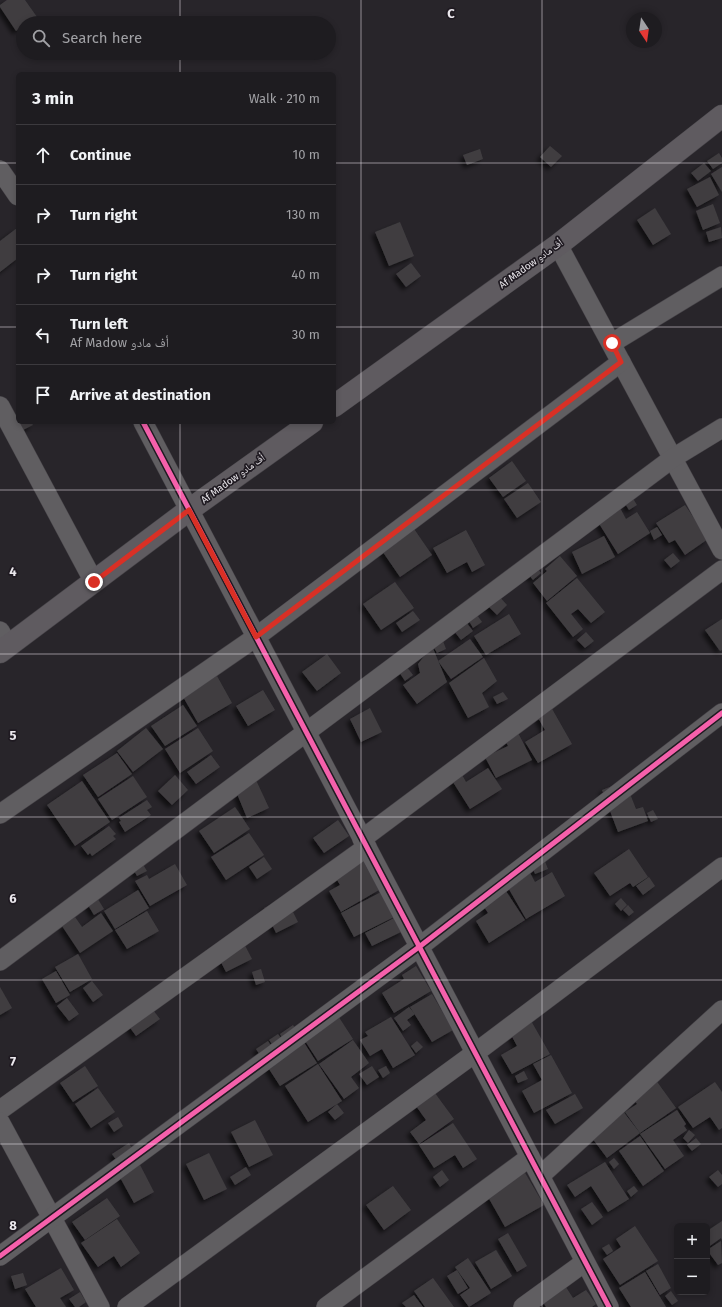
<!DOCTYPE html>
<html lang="en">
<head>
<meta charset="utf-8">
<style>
  :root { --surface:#1e1c20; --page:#262529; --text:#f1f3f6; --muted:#a1a1a5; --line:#3c3a3e }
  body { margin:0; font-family:"Fira Sans","Noto Naskh Arabic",sans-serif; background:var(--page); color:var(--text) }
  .controls { position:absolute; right:12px; bottom:12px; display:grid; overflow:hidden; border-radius:6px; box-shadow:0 2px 6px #0003 }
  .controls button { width:36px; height:36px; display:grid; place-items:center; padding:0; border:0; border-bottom:1px solid var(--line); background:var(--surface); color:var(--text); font:20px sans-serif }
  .compass { position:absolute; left:626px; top:12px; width:36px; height:36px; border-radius:50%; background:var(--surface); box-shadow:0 2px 6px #0003; rotate:167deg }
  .stop { position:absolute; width:12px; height:12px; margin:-9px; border:3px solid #d93025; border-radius:50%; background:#fff }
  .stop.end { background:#d93025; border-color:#fff; box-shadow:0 1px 4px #0008 }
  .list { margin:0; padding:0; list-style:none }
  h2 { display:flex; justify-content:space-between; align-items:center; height:52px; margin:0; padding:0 16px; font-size:17px }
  h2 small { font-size:13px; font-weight:400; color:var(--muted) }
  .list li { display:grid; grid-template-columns:26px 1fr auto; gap:12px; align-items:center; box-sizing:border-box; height:60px; padding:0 16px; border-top:1px solid var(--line) }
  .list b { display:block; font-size:15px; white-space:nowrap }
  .list p { margin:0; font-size:13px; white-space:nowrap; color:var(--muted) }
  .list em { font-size:13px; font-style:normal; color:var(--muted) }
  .icon { flex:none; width:22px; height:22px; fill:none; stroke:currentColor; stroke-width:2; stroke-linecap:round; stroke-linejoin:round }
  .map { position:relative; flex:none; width:722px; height:1307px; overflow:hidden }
  .search { position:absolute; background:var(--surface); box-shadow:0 2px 6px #0003; left:16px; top:16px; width:320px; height:44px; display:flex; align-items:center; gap:10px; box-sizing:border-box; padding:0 14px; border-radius:22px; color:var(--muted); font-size:15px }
  .panel { position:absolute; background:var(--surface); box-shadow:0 2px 6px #0003; left:16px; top:72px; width:320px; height:352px; border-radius:6px }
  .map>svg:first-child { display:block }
  .building { fill:#403e41; filter:url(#shadow) }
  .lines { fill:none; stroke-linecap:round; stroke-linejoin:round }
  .street-casing { stroke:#454247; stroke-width:20 }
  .secondary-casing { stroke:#454247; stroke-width:23 }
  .street { stroke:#605e61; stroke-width:19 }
  .secondary { stroke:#5f5b60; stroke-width:22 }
  .cycleway-casing { stroke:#1f1a21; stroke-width:8 }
  .cycleway { stroke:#f560ab; stroke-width:5 }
  .route { stroke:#d93025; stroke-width:5 }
  .grid { fill:none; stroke:#ebe8ed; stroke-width:1; stroke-opacity:0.55 }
  .labels { text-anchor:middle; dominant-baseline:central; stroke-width:3.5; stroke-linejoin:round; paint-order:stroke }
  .street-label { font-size:10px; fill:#ebe8ed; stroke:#1f1a21 }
  .grid-label { font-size:13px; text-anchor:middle; font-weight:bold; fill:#ebe8ed; stroke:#1f1a21; stroke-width:3.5; stroke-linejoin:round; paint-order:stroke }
</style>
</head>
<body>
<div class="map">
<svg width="722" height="1307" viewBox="0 0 722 1307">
  <defs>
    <filter id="shadow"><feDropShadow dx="-3.5" dy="3.5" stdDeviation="2" flood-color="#0009"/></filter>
  </defs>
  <rect width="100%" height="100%" fill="#28252a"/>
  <g class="building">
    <polygon points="7,0 25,0 37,17 28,23 23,23 23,27 16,31 0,7 0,5"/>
    <polygon points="224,17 227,23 212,23"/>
    <polygon points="550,146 562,156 551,167 540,157"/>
    <polygon points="480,149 483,159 467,165 463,155"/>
    <polygon points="719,153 722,158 722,163 713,169 707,161"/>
    <polygon points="704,163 711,171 698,181 691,173"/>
    <polygon points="722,167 722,192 711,174"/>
    <polygon points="710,177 719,195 697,207 687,189"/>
    <polygon points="713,204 720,223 703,230 696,211"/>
    <polygon points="655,208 671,234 653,245 637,220"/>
    <polygon points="400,222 414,256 389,266 375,232"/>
    <polygon points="721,227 722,238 709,242 706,232"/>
    <polygon points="17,228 18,258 0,272 0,241"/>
    <polygon points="411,263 421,276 406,287 396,274"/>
    <polygon points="18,413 18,422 31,422 33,425 23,430 14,416"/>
    <polygon points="512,461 526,481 503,497 489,478"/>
    <polygon points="528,483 541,502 517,518 504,499"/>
    <polygon points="632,497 637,505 629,510 624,502"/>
    <polygon points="685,505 708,539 685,555 675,540 669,543 656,523"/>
    <polygon points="620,508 626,519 637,512 650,533 618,554 598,522"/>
    <polygon points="410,523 432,555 400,577 378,545"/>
    <polygon points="657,527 662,535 654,540 650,531"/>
    <polygon points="466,530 485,565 472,572 467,562 447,573 433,548"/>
    <polygon points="604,536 615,557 582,574 572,552"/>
    <polygon points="673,553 680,561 671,568 664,560"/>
    <polygon points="560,556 577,576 547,601 533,583 547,571 545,569"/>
    <polygon points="534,564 541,573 533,580 525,570"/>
    <polygon points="577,578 605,612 591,623 578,609 571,614 583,629 573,637 546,603"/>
    <polygon points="395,582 414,608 381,630 363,604"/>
    <polygon points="497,594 507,605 497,615 486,604"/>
    <polygon points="413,611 420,620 402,632 396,623"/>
    <polygon points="509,614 521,634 486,655 474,636"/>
    <polygon points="477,615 482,622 473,628 469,621"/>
    <polygon points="722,619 722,650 720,651 705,630"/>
    <polygon points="466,622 473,631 461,640 454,631"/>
    <polygon points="586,632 594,641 585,648 577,640"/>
    <polygon points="470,639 483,657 451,679 438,661"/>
    <polygon points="443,641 446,649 437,653 433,646"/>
    <polygon points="432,646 447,682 417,704 403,685 420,673 418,664"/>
    <polygon points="327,654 341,673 317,691 302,672"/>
    <polygon points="484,658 497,681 482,693 489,707 468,718 449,683"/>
    <polygon points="406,666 413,675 405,681 399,672"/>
    <polygon points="217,676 232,703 198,723 178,688 205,683"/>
    <polygon points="263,690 275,710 248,726 236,706"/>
    <polygon points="503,692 508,699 497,704 493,697"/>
    <polygon points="183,705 197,726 165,746 151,726"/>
    <polygon points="551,707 572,744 538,763 525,742 545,730 537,716"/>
    <polygon points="370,708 382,732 361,742 350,719"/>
    <polygon points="513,723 532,760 496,778 485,757 508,746 500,730"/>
    <polygon points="146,728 163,749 133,772 117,751"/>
    <polygon points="198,728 213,751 180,773 165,749"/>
    <polygon points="117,753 132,774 98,797 83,775"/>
    <polygon points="211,755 220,767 196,784 187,772"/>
    <polygon points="488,768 502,789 470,809 451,779 461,773 466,782"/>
    <polygon points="175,775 188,790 172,805 158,791"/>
    <polygon points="133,776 147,797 112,820 98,799"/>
    <polygon points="256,780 269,808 247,818 235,789"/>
    <polygon points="82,781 110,822 75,846 47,805"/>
    <polygon points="625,781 636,809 643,807 648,821 618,832 602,790"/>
    <polygon points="147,800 152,807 147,810 151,815 125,832 119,822 121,821 119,818"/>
    <polygon points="235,807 250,829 214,853 199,831"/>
    <polygon points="653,810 658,819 651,822 647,813"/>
    <polygon points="338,820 349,836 324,853 313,838"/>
    <polygon points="109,826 116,834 113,836 116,839 92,856 90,853 88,855 81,846"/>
    <polygon points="249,833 264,855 226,880 211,857"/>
    <polygon points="629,849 648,877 633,887 630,883 610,896 594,873"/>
    <polygon points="264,857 272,869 257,879 249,867"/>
    <polygon points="362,859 379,890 341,912 329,891 340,885 334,875"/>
    <polygon points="544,859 548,869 535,874 531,864"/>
    <polygon points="142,863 147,871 137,876 133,869"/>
    <polygon points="175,864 187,885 150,906 135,881 147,875 149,879"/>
    <polygon points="529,871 535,882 552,872 565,896 526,919 506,884"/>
    <polygon points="649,877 655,886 643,895 636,886"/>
    <polygon points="502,885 525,920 489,943 476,921 488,913 479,899"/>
    <polygon points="138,890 149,908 115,929 104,911"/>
    <polygon points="381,892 394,917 354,937 341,913"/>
    <polygon points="96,896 104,909 94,915 86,902"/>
    <polygon points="286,898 298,922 276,933 264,908"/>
    <polygon points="621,898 627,905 621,911 615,904"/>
    <polygon points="628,905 634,912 629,916 623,910"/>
    <polygon points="147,911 159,931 127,949 115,930"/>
    <polygon points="101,913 113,931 80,953 62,926 75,917 82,927"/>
    <polygon points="396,917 403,931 372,946 365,933"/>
    <polygon points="239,934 252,959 226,972 213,947"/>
    <polygon points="78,954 92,979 70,992 55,967"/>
    <polygon points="416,966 431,991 394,1013 382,993 404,979 402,975"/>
    <polygon points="261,969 265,982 256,985 252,972"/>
    <polygon points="56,971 70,995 56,1003 42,979"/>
    <polygon points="92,981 103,995 93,1002 83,988"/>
    <polygon points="0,987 12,1008 0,1015"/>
    <polygon points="432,994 453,1030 432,1042 410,1007"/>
    <polygon points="67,998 79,1014 69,1021 57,1006"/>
    <polygon points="146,1001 160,1019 136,1036 123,1018"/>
    <polygon points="331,1005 353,1039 318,1061 296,1027"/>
    <polygon points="409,1007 415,1014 407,1020 411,1025 403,1031 394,1018"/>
    <polygon points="391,1017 415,1055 393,1068 382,1049 370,1056 360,1040 368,1036 365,1032"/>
    <polygon points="530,1019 550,1054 512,1074 501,1055 517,1046 509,1031"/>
    <polygon points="293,1025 317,1063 280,1086 256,1049 268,1041 276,1053 287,1046 280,1034"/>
    <polygon points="278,1034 284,1042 275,1048 269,1040"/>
    <polygon points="353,1040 369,1063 351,1077 359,1088 344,1099 319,1064"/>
    <polygon points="417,1041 423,1047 416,1053 411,1046"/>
    <polygon points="551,1055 572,1093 534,1113 522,1091 542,1080 533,1064"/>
    <polygon points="318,1064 342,1101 308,1122 285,1086"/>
    <polygon points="85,1066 98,1086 73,1102 60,1083"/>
    <polygon points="372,1066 379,1077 367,1085 359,1074"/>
    <polygon points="386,1066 390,1073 383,1078 378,1070"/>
    <polygon points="524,1071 528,1079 518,1083 515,1076"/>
    <polygon points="650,1072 676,1108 640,1133 625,1112 637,1104 635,1101 644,1094 636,1083"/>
    <polygon points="715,1082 722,1092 722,1128 719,1130 710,1117 693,1128 678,1107"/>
    <polygon points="429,1085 454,1119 419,1144 410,1132 426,1120 411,1099"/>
    <polygon points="98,1088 115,1112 91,1128 75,1104"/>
    <polygon points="575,1094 583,1108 555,1124 546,1110"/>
    <polygon points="337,1104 344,1113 335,1120 328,1112"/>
    <polygon points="619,1106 640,1133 607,1158 592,1138"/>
    <polygon points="677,1110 686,1124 684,1126 687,1130 673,1140 684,1156 665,1169 640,1134"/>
    <polygon points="118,1117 123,1126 114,1132 108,1123"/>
    <polygon points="255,1120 273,1155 249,1167 231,1132"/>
    <polygon points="453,1123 477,1159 463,1168 455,1155 434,1168 419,1145"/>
    <polygon points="689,1130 695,1135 688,1143 683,1138"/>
    <polygon points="640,1136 664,1171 643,1186 619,1151"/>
    <polygon points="696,1138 701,1144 692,1151 687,1145"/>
    <polygon points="129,1143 135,1154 119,1164 112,1154"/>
    <polygon points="209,1153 227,1189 204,1200 186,1164"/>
    <polygon points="614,1158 619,1164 614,1169 609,1162"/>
    <polygon points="138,1161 154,1192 134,1203 117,1172"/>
    <polygon points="605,1162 629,1199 608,1212 591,1186 575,1197 567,1185"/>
    <polygon points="521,1166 544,1205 505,1227 483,1188"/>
    <polygon points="246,1167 251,1175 235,1185 230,1177"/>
    <polygon points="442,1170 449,1180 440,1187 433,1177"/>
    <polygon points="718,1170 722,1175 722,1184 718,1187 709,1177"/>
    <polygon points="393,1186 411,1210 384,1230 366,1205"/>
    <polygon points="634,1186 638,1191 631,1197 627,1191"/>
    <polygon points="107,1198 120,1216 85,1240 72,1222"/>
    <polygon points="592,1202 603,1217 592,1225 581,1209"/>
    <polygon points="117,1219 140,1253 121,1267 114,1256 98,1267 81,1243"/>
    <polygon points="722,1221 722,1240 721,1238 707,1248 707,1231"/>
    <polygon points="635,1226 658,1261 620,1285 603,1259 621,1247 616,1239"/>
    <polygon points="508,1233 527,1266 517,1272 498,1239"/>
    <polygon points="721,1241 722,1263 718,1265 707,1250"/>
    <polygon points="609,1244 613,1251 607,1255 602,1248"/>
    <polygon points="496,1250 512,1276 491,1289 475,1262"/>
    <polygon points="468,1258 491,1293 469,1307 460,1295 470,1288 455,1267"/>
    <polygon points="658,1264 671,1288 660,1295 646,1271"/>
    <polygon points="61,1268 74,1290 60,1298 66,1307 36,1307 25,1289"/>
    <polygon points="457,1270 468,1288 458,1294 447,1276"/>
    <polygon points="645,1272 666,1307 631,1307 619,1288"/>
    <polygon points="23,1273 27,1285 15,1289 11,1276"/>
    <polygon points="433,1278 454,1307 425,1307 414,1291"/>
    <polygon points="560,1278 573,1298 586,1290 596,1304 592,1307 546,1307 537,1293"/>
    <polygon points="671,1291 678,1301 672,1305 665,1296"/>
    <polygon points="80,1292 86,1302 79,1307 75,1307 69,1299"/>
    <polygon points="414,1295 423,1307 406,1307 402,1303"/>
  </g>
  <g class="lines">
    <g class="street-casing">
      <g id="street">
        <polyline points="0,170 18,196"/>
        <polyline points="558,245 722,550"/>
        <polyline points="612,343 722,276"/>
        <polyline points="0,406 94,582"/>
        <polyline points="143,422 609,1307"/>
        <polyline points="0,631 8,646"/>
        <polyline points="0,814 256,637 621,362"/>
        <polyline points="362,839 722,570"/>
        <polyline points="0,961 673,458 722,428"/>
        <polyline points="0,1110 367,847"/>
        <polyline points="0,1122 100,1307"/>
        <polyline points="540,1176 722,1010"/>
        <polyline points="0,1256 419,947 722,713"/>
        <polyline points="127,1307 475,1053 722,867"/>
        <polyline points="326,1307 530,1157"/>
        <polyline points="523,1307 585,1262"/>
      </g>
    </g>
    <g class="secondary-casing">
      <g id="secondary">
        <polyline points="334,406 558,245 722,116"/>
        <polyline points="0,652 189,510 312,422"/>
      </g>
    </g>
    <use href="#street" class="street"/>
    <use href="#secondary" class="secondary"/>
    <g class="cycleway-casing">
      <g id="cycleway">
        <polyline points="143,422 609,1307"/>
        <polyline points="0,1256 419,947 722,713"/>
      </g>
    </g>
    <use href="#cycleway" class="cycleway"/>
  </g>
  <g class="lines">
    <polyline class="route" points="94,582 189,510 256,637 621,362 612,343"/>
  </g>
  <path class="grid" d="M180,0V23M361,0V1307M542,0V1307M180,53V74M0,163H18M334,163H722M0,327H18M334,327H722M180,422V1307M0,490H722M0,654H722M0,817H722M0,980H722M0,1144H722"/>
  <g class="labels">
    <g class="street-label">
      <text transform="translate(531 264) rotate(-36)">Af Madow أف مادو</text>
      <text transform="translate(233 479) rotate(-36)">Af Madow أف مادو</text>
    </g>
  </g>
  <g class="grid-label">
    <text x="451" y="18">C</text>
    <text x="13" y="576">4</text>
    <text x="13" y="740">5</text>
    <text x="13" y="903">6</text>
    <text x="13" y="1066">7</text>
    <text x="13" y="1230">8</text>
  </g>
</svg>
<div class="controls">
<button>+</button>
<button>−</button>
</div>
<svg class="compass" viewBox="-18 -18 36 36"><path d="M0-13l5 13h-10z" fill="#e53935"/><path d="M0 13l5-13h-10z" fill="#a1a1a5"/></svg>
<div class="stop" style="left:612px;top:343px"></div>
<div class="stop end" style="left:94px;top:582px"></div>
<div class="search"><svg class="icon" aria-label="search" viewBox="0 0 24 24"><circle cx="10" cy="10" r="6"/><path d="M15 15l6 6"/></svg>Search here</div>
<section class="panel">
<h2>3 min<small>Walk · 210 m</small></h2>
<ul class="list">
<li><svg class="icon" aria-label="ahead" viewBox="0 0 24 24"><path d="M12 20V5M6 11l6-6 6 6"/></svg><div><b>Continue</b></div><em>10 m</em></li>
<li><svg class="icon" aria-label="right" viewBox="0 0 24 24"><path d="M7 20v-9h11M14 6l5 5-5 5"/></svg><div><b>Turn right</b></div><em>130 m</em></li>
<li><svg class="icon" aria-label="right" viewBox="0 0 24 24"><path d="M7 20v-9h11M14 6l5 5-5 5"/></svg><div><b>Turn right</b></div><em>40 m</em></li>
<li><svg class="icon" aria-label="left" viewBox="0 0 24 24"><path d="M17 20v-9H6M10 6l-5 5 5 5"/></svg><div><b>Turn left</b><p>Af Madow أف مادو</p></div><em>30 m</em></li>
<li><svg class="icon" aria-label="arrive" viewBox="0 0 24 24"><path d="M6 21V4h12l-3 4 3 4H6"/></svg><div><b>Arrive at destination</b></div></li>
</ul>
</section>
</div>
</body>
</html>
